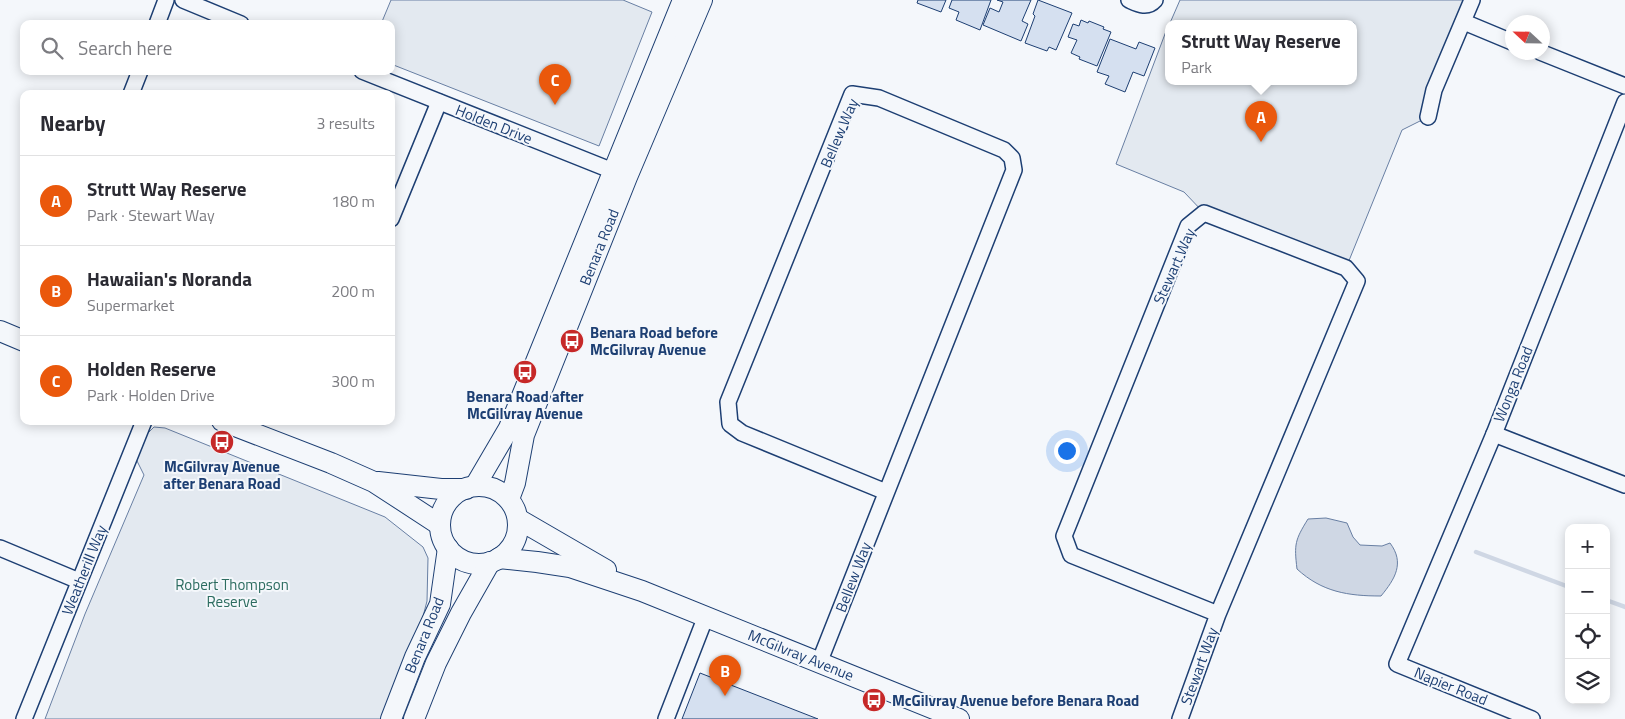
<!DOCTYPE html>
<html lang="en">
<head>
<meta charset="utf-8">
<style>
  :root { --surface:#fff; --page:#f7f7f7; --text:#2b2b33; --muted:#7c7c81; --line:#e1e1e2; --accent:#ea580c }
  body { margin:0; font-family:"Titillium Web",sans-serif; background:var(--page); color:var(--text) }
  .controls { position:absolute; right:15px; bottom:15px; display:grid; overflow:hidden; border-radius:10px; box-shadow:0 2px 12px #0003 }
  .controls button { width:45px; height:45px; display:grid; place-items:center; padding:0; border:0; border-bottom:1px solid var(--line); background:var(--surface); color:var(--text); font:25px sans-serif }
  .compass { position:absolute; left:1505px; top:15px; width:45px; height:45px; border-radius:50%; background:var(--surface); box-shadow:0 2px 12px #0003; rotate:292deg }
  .you { position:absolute; left:1066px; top:450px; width:18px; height:18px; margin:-12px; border:4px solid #fff; border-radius:50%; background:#1a73e8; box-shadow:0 0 0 8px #1a73e833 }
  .badge { display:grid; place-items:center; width:32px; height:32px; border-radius:50%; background:var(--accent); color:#fff; font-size:16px; font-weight:700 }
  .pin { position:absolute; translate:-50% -41px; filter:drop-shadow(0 1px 2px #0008) }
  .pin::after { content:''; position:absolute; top:26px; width:18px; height:15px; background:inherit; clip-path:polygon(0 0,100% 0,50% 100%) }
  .popup { position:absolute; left:1165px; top:20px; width:192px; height:65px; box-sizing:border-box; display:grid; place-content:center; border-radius:10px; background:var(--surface); filter:drop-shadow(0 1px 4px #0005); font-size:16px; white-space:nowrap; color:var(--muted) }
  .popup b { font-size:19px; color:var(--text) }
  .popup::after { content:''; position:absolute; left:50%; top:100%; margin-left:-10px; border:10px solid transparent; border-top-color:var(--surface) }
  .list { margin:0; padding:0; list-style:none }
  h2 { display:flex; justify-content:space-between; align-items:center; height:65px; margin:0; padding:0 20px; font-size:21px }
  h2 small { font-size:16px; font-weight:400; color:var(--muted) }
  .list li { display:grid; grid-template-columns:32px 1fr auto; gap:15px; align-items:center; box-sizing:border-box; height:90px; padding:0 20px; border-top:1px solid var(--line) }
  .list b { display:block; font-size:19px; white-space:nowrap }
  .list p { margin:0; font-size:16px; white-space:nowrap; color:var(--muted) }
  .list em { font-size:16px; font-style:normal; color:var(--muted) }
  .icon { flex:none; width:28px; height:28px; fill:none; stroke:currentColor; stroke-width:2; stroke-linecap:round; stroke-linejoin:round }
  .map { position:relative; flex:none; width:1625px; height:719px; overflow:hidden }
  .search { position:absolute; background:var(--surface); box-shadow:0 2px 12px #0003; left:20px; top:20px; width:375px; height:55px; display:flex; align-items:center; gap:12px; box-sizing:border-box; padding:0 18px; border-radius:10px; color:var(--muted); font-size:19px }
  .panel { position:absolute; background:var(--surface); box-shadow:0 2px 12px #0003; left:20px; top:90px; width:375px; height:335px; border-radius:10px }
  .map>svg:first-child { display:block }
  .green { fill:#e3e9f0; stroke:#687fa3 }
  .water { fill:#cfd7e4; stroke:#687fa3 }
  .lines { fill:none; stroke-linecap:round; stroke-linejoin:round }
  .stream { stroke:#cfd7e4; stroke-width:4.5 }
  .building { fill:#d5e0f0; stroke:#1d3f73 }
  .minor-casing { stroke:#1d3f73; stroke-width:18 }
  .major-casing { stroke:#1d3f73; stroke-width:22 }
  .minor { stroke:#f4f7fb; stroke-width:15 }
  .major { stroke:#f4f7fb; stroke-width:20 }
  .labels { text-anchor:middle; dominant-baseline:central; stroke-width:4; stroke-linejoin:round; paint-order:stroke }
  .street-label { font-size:15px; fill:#1d3f73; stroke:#f4f7fb }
  .poi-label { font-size:15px; font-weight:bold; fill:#1d3f73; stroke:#f4f7fb; text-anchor:start }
  .park-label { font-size:15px; fill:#2c6c60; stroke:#f4f7fb }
</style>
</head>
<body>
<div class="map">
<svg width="1625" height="719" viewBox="0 0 1625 719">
  <rect width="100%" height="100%" fill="#f4f7fb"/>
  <g class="green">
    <polygon points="391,0 623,0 652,12 599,146 391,64 391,24 381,24"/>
    <polygon points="1180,0 1472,0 1428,117 1402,130 1346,268 1204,213 1184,192 1116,164 1168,26 1168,81 1354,81 1354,23 1170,23"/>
    <polygon points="154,427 165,428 385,517 423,547 428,558 427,601 419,632 385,719 45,719 85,614 144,475 136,459 145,436"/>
  </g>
  <path class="water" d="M1326,518L1347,523L1353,537L1360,545L1382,546L1390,543C1405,563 1395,579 1381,596C1348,596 1322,592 1297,569C1294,544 1295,540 1308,519Z"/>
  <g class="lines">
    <g class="stream">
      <polyline points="1476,552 1569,587"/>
      <polyline points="1606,600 1625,607"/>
    </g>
  </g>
  <g class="building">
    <polygon points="918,0 946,0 941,12 917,3"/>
    <polygon points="952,0 991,0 980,30 956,20 959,12 949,8"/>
    <polygon points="997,0 1031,0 1022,21 1028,24 1021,41 983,25 990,8 999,12 1003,2"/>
    <polygon points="1038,0 1072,13 1056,50 1049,47 1047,51 1025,43 1035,16 1033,14"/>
    <polygon points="1081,20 1088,23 1089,21 1104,27 1103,29 1111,32 1097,66 1079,59 1080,57 1071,53 1077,40 1068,37 1073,24 1079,26"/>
    <polygon points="1110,39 1136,49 1139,42 1155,48 1144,76 1133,72 1125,92 1105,84 1109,76 1097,72"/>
    <polygon points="700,673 818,719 682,719"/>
  </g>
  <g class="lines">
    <g class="minor-casing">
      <g id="minor">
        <polyline points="183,0 241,24"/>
        <path d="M1129,0C1138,4 1147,9 1155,0"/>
        <polyline points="1464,22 1512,42"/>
        <polyline points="157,24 166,0"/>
        <polyline points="1540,52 1625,86"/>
        <polyline points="362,71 623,175"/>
        <polyline points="131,94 140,71"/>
        <polyline points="1428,117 1434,90 1472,0"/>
        <polyline points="391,219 439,102"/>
        <polyline points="1494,434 1625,485"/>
        <polyline points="0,548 79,581"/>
        <polyline points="819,663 1014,170 1012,158 1004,150 879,98 852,94 728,402 730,424 742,433 886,492"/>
        <polyline points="24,719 144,421"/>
        <polyline points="666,719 706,616"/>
        <polyline points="1180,719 1218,614 1357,281 1346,268 1204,213 1188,226 1064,536 1071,555 1218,614"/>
        <polyline points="1532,719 1397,664 1494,434 1625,102"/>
      </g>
    </g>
    <g class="major-casing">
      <g id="major">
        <polyline points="0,331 24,341"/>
        <polyline points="222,421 331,463 374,482 440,525"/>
        <polyline points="378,482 441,489 466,489"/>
        <polyline points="475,486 509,428 683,0"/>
        <circle cx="479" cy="525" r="39"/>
        <polyline points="509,499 515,483 524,435 627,177 702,0"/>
        <polyline points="518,519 606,570"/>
        <polyline points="499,558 537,562 570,567 642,591 959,719"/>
        <polyline points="391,719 415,657 440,604 448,548"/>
        <polyline points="414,719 436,663 461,613 490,562"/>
      </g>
    </g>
    <use href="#minor" class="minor"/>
    <use href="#major" class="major"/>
  </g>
  <defs>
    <g id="bus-disc" transform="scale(1.25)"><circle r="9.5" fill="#c62828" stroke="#f4f7fb"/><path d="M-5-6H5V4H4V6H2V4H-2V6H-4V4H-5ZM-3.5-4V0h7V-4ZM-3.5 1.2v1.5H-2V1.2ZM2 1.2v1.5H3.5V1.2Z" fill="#fff"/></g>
  </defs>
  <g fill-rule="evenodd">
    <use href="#bus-disc" x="572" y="341"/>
    <use href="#bus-disc" x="525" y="372"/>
    <use href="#bus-disc" x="222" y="442"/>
    <use href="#bus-disc" x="874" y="700"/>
  </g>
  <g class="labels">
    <g class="street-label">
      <text transform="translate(494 124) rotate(22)">Holden Drive</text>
      <text transform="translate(839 133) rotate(-67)">Bellew Way</text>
      <text transform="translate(599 247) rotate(-68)">Benara Road</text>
      <text transform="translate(1174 266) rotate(-66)">Stewart Way</text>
      <text transform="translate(1513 384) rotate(-68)">Wonga Road</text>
      <text transform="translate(84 570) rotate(-68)">Weatherill Way</text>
      <text transform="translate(853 577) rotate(-69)">Bellew Way</text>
      <text transform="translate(424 635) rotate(-68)">Benara Road</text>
      <text transform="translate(801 655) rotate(22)">McGilvray Avenue</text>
      <text transform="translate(1199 666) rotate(-70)">Stewart Way</text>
      <text transform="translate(1451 686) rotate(22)">Napier Road</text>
    </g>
    <g class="poi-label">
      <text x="590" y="332">Benara Road before<tspan x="590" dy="17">McGilvray Avenue</tspan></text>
      <text x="525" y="396" text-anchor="middle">Benara Road after<tspan x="525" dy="17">McGilvray Avenue</tspan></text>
      <text x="222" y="466" text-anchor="middle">McGilvray Avenue<tspan x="222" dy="17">after Benara Road</tspan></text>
      <text x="892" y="700">McGilvray Avenue before Benara Road</text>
    </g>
    <g class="park-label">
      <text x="232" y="584">Robert Thompson<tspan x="232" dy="17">Reserve</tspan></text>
    </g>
  </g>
</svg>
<div class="controls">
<button>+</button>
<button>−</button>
<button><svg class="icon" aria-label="locate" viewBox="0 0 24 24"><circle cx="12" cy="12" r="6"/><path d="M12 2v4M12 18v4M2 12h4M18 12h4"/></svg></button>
<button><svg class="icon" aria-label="layers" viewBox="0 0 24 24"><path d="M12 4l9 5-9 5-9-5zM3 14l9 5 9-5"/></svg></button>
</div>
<svg class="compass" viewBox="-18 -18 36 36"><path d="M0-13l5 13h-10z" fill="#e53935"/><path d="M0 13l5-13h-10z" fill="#7c7c81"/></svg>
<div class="you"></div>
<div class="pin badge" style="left:1261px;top:142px">A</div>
<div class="popup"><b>Strutt Way Reserve</b>Park</div>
<div class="pin badge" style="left:725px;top:696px">B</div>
<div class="pin badge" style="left:555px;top:105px">C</div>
<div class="search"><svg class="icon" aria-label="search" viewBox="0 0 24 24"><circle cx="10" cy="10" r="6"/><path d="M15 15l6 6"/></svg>Search here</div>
<section class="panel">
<h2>Nearby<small>3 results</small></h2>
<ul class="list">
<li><span class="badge">A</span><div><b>Strutt Way Reserve</b><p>Park · Stewart Way</p></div><em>180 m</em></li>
<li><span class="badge">B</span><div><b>Hawaiian's Noranda</b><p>Supermarket</p></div><em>200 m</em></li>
<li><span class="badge">C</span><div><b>Holden Reserve</b><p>Park · Holden Drive</p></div><em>300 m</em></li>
</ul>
</section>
</div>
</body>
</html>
